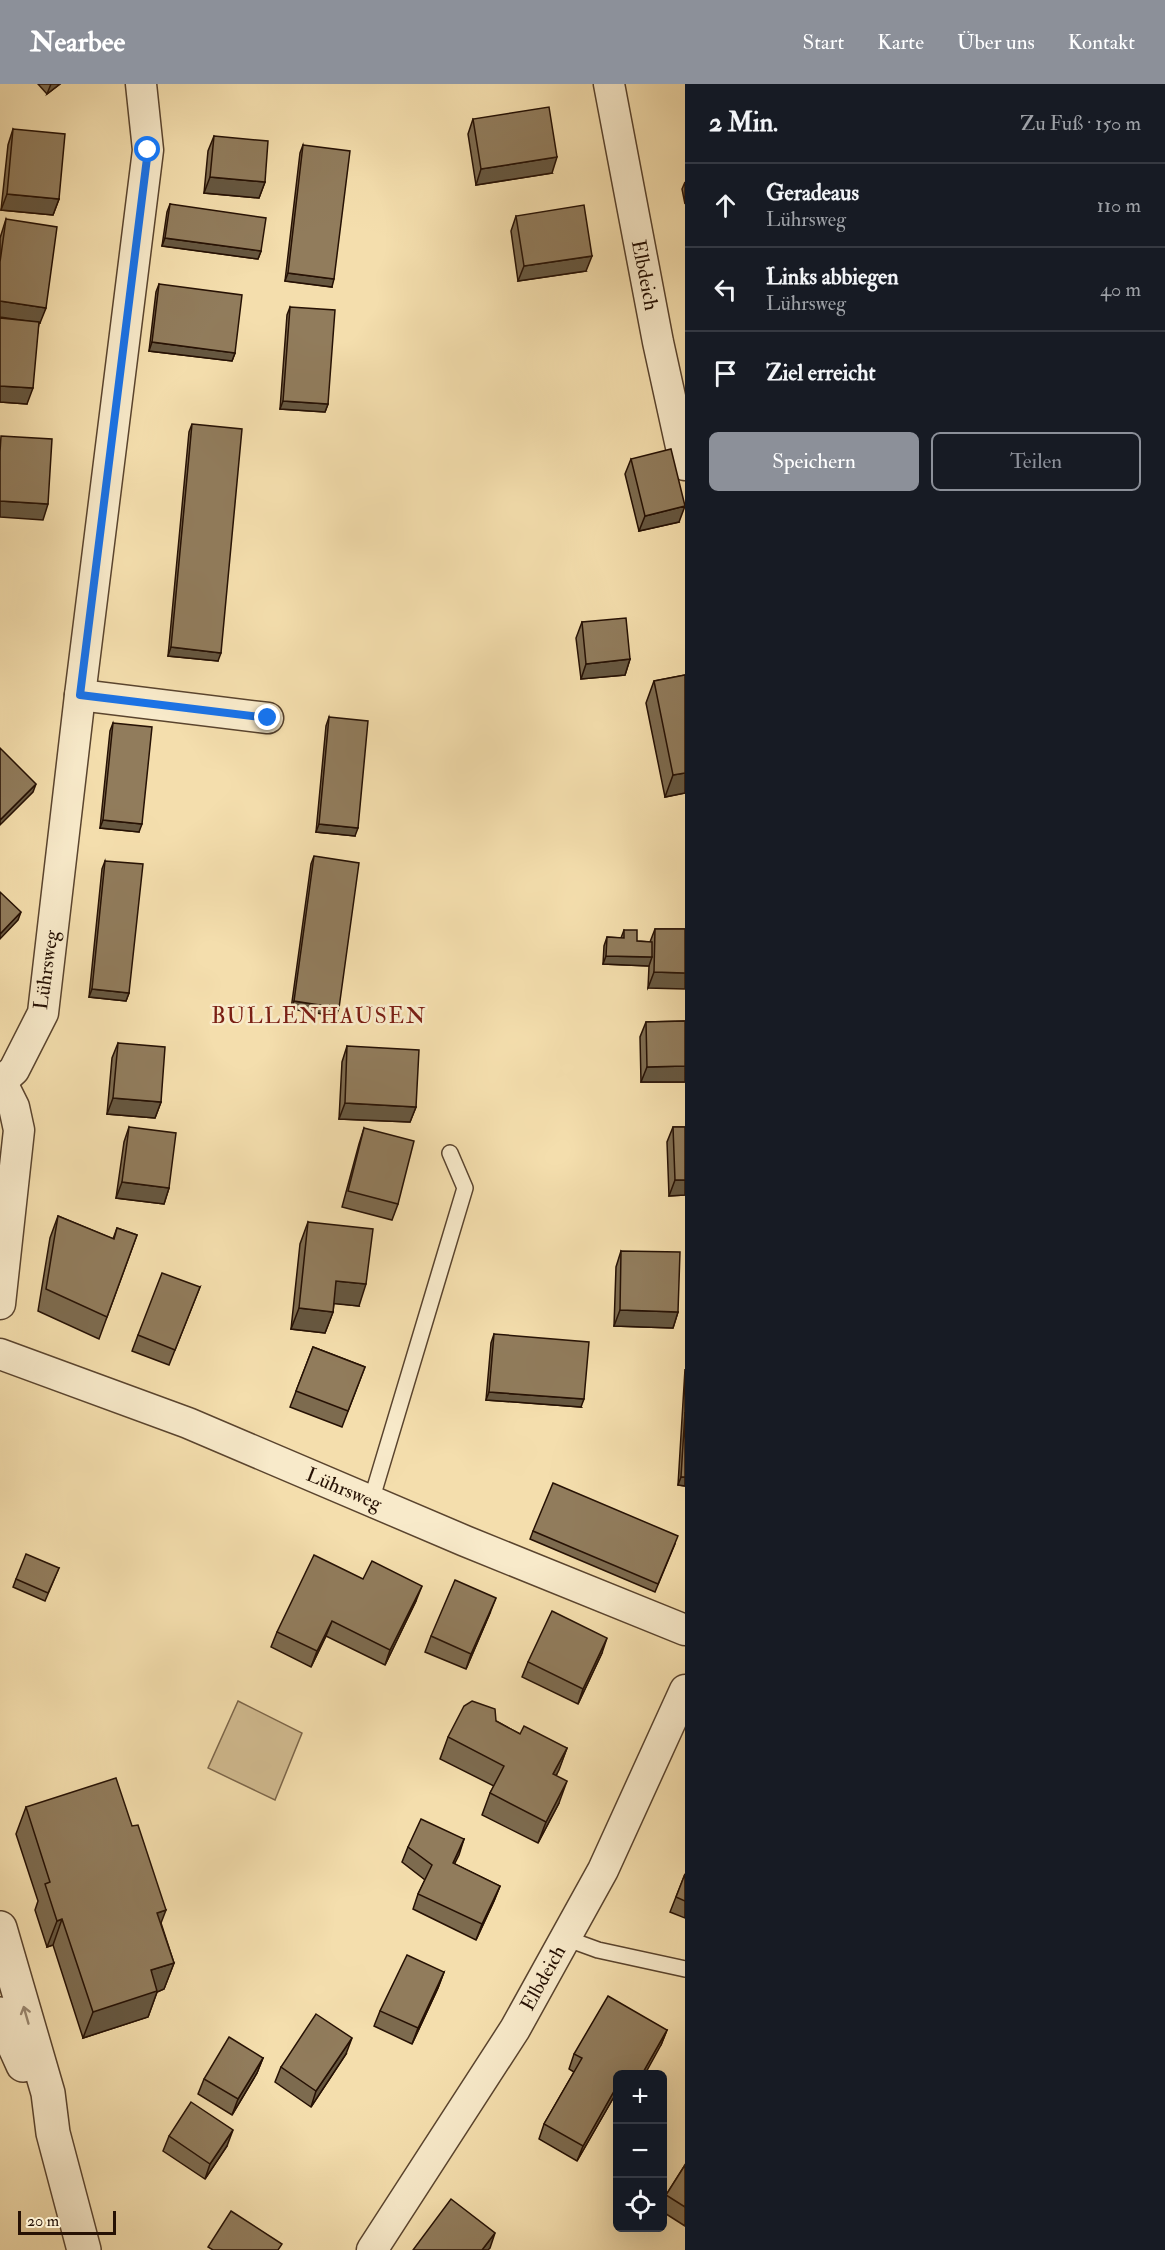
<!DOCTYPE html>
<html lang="de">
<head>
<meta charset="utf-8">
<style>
  :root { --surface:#171b24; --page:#242831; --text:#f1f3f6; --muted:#9ea1a6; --line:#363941; --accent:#8c9099 }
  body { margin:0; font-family:"IM FELL Double Pica",serif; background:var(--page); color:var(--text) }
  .controls { position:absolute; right:18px; bottom:18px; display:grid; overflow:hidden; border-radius:9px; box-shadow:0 6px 24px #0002 }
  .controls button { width:54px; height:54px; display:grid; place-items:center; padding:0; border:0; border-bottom:2px solid var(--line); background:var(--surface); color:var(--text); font:30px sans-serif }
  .scale { position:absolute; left:18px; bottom:15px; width:98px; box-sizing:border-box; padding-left:6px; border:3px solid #261104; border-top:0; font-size:16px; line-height:21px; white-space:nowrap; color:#261104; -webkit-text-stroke:4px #f8eaca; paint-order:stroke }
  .stop { position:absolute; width:18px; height:18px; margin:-14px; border:4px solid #1a73e8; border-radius:50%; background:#fff }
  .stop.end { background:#1a73e8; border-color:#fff; box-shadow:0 2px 6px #0008 }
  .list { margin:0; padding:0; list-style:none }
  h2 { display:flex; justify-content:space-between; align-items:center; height:78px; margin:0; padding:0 24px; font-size:26px }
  h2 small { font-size:20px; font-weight:400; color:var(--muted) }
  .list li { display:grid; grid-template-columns:39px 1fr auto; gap:18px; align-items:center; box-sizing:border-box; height:84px; padding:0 24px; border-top:2px solid var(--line) }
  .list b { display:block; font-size:22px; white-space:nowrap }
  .list p { margin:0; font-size:20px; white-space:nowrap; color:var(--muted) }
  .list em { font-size:20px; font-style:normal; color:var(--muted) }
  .actions { display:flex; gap:12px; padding:18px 24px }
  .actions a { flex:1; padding:14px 0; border:2px solid var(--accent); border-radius:9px; text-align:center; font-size:21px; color:var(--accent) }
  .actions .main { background:var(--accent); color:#fff }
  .icon { flex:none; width:33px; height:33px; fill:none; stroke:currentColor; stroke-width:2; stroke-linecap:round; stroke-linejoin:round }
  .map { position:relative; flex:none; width:685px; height:2166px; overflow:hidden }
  header { display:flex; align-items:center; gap:36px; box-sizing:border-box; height:84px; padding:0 30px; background:var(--accent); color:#fff }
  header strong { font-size:28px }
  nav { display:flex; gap:33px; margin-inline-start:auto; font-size:21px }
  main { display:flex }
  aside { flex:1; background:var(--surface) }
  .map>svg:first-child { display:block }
  .green { fill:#d1bb90; stroke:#7c664a; stroke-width:1.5 }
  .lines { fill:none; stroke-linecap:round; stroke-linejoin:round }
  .service-casing { stroke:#5a442e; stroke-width:18 }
  .minor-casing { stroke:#5a442e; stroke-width:33 }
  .tertiary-casing { stroke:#5a442e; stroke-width:36 }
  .service { stroke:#f8eaca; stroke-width:15 }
  .minor { stroke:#f8eaca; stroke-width:30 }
  .tertiary { stroke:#f8eaca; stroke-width:33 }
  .wall { fill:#7d6b4f; stroke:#261104; stroke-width:1.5 }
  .shaded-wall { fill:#665740; stroke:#261104; stroke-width:1.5 }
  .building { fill:#917c5c; stroke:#261104; stroke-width:1.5 }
  .oneway { stroke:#9a8871 }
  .route { stroke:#1a73e8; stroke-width:8 }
  .labels { text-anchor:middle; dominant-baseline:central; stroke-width:5; stroke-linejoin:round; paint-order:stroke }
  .street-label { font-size:20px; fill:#261104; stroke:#f8eaca }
  .quarter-label { font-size:22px; letter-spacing:1.5px; fill:#7a1f14; stroke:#f8eaca }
</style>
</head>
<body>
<header>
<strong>Nearbee</strong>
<nav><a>Start</a><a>Karte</a><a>Über uns</a><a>Kontakt</a></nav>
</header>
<main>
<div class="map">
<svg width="685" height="2166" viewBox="0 0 685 2166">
  <rect width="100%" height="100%" fill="#f4dead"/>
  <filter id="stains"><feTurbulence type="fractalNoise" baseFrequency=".00333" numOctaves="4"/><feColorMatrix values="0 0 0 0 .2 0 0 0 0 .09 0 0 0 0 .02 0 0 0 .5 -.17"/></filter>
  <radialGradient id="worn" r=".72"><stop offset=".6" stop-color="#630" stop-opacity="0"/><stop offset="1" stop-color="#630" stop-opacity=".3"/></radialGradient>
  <polygon class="green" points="238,1617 302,1649 275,1716 208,1684"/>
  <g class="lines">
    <g class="service-casing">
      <g id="service">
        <polyline points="371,1417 465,1104 450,1069"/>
        <polyline points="565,1854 598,1866 685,1885"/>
      </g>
    </g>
    <g class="minor-casing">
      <g id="minor">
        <polyline points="609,0 658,258 685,381"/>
        <polyline points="80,611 268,634"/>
        <polyline points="0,995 14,1023 19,1046 0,1220"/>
        <polyline points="2,997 14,986 43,929 80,611 148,66 141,0"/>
        <polyline points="0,1270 188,1339 465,1457 685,1546"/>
        <polyline points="372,2166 515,1945 603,1786 685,1606"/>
      </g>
    </g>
    <g class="tertiary-casing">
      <g id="tertiary">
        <polyline points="0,1844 48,2009 53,2049 84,2166"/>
        <polyline points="0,1930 23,1981"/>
      </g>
    </g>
    <use href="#service" class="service"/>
    <use href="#minor" class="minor"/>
    <use href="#tertiary" class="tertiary"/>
  </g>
  <g class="wall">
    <polygon points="38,0 60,0 47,10"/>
    <polygon points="473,35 552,89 476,101 468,50"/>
    <polygon points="13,45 59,115 53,131 1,126 8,61"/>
    <polygon points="214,52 265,98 259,114 204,109 208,67"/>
    <polygon points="303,61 332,203 285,197 300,69"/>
    <polygon points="685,98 685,120 682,105"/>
    <polygon points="170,120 261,167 258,175 162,162 167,128"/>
    <polygon points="516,132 586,187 518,197 511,147"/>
    <polygon points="6,135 40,239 39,239 27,320 0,318 0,234 21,236 0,233 0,154"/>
    <polygon points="159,200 235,269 232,277 149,267 156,208"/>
    <polygon points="290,223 328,320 325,328 280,325 287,231"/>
    <polygon points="192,340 218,577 168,572 189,348"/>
    <polygon points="631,375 679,438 639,447 625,390"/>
    <polygon points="582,538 630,575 625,591 581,595 576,554"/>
    <polygon points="685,591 685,709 665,713 646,619 654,597"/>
    <polygon points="329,633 355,752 316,748 326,642"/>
    <polygon points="113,639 139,748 100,744 110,647"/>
    <polygon points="314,772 336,932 291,925 311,780"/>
    <polygon points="105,777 129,909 126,917 89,913 102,785"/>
    <polygon points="655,845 685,845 648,904 649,882 603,880 604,862 607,853 621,854 624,846 637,857 650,858"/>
    <polygon points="685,937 685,998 641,998 640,953 646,938"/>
    <polygon points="118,959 161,1018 155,1034 107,1030 112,974"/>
    <polygon points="347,962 416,1023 410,1038 339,1035 342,978"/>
    <polygon points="129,1043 169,1104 164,1120 116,1114 124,1058"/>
    <polygon points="673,1043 685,1043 685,1111 669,1112 667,1058"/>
    <polygon points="364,1044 398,1120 392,1136 342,1123 359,1060"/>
    <polygon points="58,1132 113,1155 117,1144 137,1151 99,1255 38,1227 50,1154"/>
    <polygon points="308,1138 359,1222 334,1219 333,1228 325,1249 291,1245 300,1160"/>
    <polygon points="621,1167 678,1228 673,1244 614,1242 616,1183"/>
    <polygon points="200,1203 169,1281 132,1267 138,1251"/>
    <polygon points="494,1250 581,1323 486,1316 491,1259"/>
    <polygon points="313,1263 365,1283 342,1343 290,1323"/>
    <polygon points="685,1285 685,1402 678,1401"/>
    <polygon points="533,1447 675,1460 655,1508 530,1455"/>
    <polygon points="59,1484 45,1517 13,1503 16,1495"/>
    <polygon points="363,1495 416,1517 385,1581 326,1552 311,1583 271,1563 277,1548"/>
    <polygon points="490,1529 466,1585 425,1568 431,1552"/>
    <polygon points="602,1569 578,1620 522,1593 528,1578"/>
    <polygon points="496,1637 520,1650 567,1664 556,1692 559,1719 538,1759 482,1731 490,1709 494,1702 440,1675 448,1653"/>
    <polygon points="26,1723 161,1839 174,1879 164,1905 157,1908 148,1933 83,1954 53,1861 47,1863 35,1826 38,1817 16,1750"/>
    <polygon points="464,1755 454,1780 500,1802 494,1817 476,1856 413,1825 418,1810 425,1796 402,1778 408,1763"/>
    <polygon points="685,1790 685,1834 670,1828"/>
    <polygon points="444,1888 438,1904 412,1960 374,1942 380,1927"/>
    <polygon points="667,1946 661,1961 618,1990 618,2013 615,2011 577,2077 539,2055 544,2040 574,1988 569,1985 574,1970"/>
    <polygon points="346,1970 311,2023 275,1998 281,1983"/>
    <polygon points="263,1974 257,1989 232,2031 198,2010 204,1995"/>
    <polygon points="169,2052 227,2062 205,2095 163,2067"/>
    <polygon points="685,2081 685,2142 663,2128 663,2122 666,2111"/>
  </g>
  <g class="shaded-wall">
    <polygon points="51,0 60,0 47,10"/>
    <polygon points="557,73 552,89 476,101 481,85"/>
    <polygon points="210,93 265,98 259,114 204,109"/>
    <polygon points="7,110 59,115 53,131 1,126"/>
    <polygon points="165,154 261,167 258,175 162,162"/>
    <polygon points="592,172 586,187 518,197 524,182"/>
    <polygon points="288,189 334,195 332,203 285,197"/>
    <polygon points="0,217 46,224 40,239 0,233"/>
    <polygon points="152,258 235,269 232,277 149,267"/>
    <polygon points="0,302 33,304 27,320 0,318"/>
    <polygon points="283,317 328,320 325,328 280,325"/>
    <polygon points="0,417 48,420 43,436 0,433"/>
    <polygon points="685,422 679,438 639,447 645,432"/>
    <polygon points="171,563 221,569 218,577 168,572"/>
    <polygon points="630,575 625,591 581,595 586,580"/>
    <polygon points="685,689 685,709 665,713 673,691"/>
    <polygon points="36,700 33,708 0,741 0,736"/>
    <polygon points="103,736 142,740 139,748 100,744"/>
    <polygon points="319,740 358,744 355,752 316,748"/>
    <polygon points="21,828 18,836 0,855 0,850"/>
    <polygon points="606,872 652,873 649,882 603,880"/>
    <polygon points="654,888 685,889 685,905 648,904"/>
    <polygon points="92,905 129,909 126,917 89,913"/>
    <polygon points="294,917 339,924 336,932 291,925"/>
    <polygon points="685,982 685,998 641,998 647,983"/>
    <polygon points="113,1014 161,1018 155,1034 107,1030"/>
    <polygon points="345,1019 416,1023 410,1038 339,1035"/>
    <polygon points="675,1096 685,1096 685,1111 669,1112"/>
    <polygon points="122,1098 169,1104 164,1120 116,1114"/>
    <polygon points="336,1197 366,1200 359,1222 328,1219"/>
    <polygon points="299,1224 333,1228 325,1249 291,1245"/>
    <polygon points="620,1226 678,1228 673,1244 614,1242"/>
    <polygon points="489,1308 584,1315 581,1323 486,1316"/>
    <polygon points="681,1393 685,1393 685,1402 678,1401"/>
    <polygon points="422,1502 416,1517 385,1581 390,1566"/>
    <polygon points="496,1514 490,1529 466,1585 471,1570"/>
    <polygon points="332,1537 326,1552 311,1583 317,1567"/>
    <polygon points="607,1554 602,1569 578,1620 583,1605"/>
    <polygon points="567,1664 559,1686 545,1712 553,1690"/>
    <polygon points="567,1697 559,1719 538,1759 546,1738"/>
    <polygon points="464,1755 459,1771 447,1795 453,1779"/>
    <polygon points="500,1802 494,1817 476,1856 482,1840"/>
    <polygon points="166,1826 156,1852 157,1829"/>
    <polygon points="62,1835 53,1861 47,1863 57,1837"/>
    <polygon points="174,1879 164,1905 157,1908 148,1933 83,1954 93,1928 151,1886"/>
    <polygon points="444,1888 438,1904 412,1960 418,1944"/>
    <polygon points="667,1946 661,1961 645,1990 642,1990"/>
    <polygon points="352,1954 346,1970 311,2023 316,2007"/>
    <polygon points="263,1974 257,1989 232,2031 238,2015"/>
    <polygon points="618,2000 615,2011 577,2077 583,2062"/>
    <polygon points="233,2046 227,2062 205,2095 210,2080"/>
    <polygon points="495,2149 490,2164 488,2166 482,2166"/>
  </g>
  <g class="building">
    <polygon points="549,23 557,73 481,85 473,35"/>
    <polygon points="13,45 65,50 59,115 7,110"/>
    <polygon points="214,52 268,57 265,98 210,93"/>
    <polygon points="303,61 350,67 334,195 288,189"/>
    <polygon points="170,120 266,134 261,167 165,154"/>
    <polygon points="584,121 592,172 524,182 516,132"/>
    <polygon points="6,135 57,143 46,224 0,217 0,178"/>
    <polygon points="159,200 242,211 235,269 152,258"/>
    <polygon points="290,223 335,226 328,320 283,317"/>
    <polygon points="0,234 39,238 33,304 0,302"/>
    <polygon points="192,340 242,345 221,569 171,563"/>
    <polygon points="1,352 52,355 48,420 0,417 0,368"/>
    <polygon points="671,365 685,422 645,432 631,375"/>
    <polygon points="626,534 630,575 586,580 582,538"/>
    <polygon points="685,591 685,689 673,691 654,597"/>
    <polygon points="329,633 368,637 358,744 319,740"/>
    <polygon points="113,639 152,643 142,740 103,736"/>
    <polygon points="0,664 36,700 0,736"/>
    <polygon points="314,772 359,779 339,924 294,917"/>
    <polygon points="105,777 143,780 129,909 92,905"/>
    <polygon points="0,808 21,828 0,850"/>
    <polygon points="655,845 685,845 685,889 654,888"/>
    <polygon points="624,846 637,846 637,857 652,858 652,873 606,872 607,853 624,854"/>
    <polygon points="685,937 685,982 647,983 646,938"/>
    <polygon points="118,959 165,963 161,1018 113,1014"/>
    <polygon points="347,962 419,966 416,1023 345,1019"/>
    <polygon points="129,1043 176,1049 169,1104 122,1098"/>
    <polygon points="673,1043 685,1043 685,1096 675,1096"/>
    <polygon points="364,1044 414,1057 398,1120 348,1107"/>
    <polygon points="58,1132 114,1155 117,1144 137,1151 107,1233 46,1205"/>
    <polygon points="308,1138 373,1145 366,1200 336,1197 333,1228 299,1224"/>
    <polygon points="621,1167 680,1168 678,1228 620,1226"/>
    <polygon points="162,1189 200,1203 175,1266 138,1251"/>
    <polygon points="494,1250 589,1258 584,1315 489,1308"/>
    <polygon points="313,1263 365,1283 348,1327 296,1307"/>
    <polygon points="685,1328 685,1393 681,1393"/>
    <polygon points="553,1399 678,1452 658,1500 533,1447"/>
    <polygon points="26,1470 59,1484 48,1509 16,1495"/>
    <polygon points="314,1471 363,1495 372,1477 422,1502 390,1566 332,1537 317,1567 277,1548"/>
    <polygon points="455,1496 496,1514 471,1570 431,1552"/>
    <polygon points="552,1527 607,1554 583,1605 528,1578"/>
    <polygon points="472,1617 495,1625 496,1637 520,1650 524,1642 567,1664 553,1690 567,1697 546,1738 490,1709 504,1682 448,1653 464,1622"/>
    <polygon points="116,1694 132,1742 138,1741 166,1826 157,1829 174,1879 151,1886 157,1907 93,1928 62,1835 57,1837 45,1800 50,1798 26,1723"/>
    <polygon points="421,1735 464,1755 453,1779 500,1802 482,1840 418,1810 432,1781 408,1763"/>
    <polygon points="685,1790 685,1817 676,1813"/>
    <polygon points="407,1871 444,1888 418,1944 380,1927"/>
    <polygon points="608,1912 667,1946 642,1990 618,1990 618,2000 583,2062 544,2040 582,1974 574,1970"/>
    <polygon points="316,1930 352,1954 316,2007 281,1983"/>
    <polygon points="229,1953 263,1974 238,2015 204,1995"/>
    <polygon points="191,2018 233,2046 210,2080 169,2052"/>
    <polygon points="685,2081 685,2123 666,2111"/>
    <polygon points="451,2115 495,2149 482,2166 413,2166"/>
    <polygon points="231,2127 282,2160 278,2166 213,2166 208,2163"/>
  </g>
  <defs><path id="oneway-shaft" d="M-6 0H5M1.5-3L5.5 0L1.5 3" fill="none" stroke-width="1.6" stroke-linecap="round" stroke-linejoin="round" transform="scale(1.5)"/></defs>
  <use class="oneway" href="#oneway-shaft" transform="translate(26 1931) rotate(-106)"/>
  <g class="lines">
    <polyline class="route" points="148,66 80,611 268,634"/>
  </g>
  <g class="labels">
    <g class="street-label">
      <text transform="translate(645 191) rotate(79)">Elbdeich</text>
      <text transform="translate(46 886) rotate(-82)">Lührsweg</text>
      <text transform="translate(344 1405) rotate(23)">Lührsweg</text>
      <text transform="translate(543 1894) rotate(-61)">Elbdeich</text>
    </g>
    <g class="quarter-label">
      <text x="319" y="932">BULLENHAUSEN</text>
    </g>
  </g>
  <rect width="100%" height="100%" filter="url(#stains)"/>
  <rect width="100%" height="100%" fill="url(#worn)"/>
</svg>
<div class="controls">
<button>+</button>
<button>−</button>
<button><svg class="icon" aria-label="locate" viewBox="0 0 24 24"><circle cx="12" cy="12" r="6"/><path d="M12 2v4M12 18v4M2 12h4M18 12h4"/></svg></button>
</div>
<div class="scale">20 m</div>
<div class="stop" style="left:148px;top:66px"></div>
<div class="stop end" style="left:268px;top:634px"></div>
</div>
<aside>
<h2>2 Min.<small>Zu Fuß · 150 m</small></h2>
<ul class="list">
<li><svg class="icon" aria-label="ahead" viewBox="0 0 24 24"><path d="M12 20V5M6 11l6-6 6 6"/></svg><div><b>Geradeaus</b><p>Lührsweg</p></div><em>110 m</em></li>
<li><svg class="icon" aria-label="left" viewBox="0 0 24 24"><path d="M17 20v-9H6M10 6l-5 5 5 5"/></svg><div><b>Links abbiegen</b><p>Lührsweg</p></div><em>40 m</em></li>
<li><svg class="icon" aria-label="arrive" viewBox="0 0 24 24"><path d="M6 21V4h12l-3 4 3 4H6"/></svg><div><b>Ziel erreicht</b></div></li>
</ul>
<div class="actions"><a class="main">Speichern</a><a>Teilen</a></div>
</aside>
</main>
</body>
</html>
